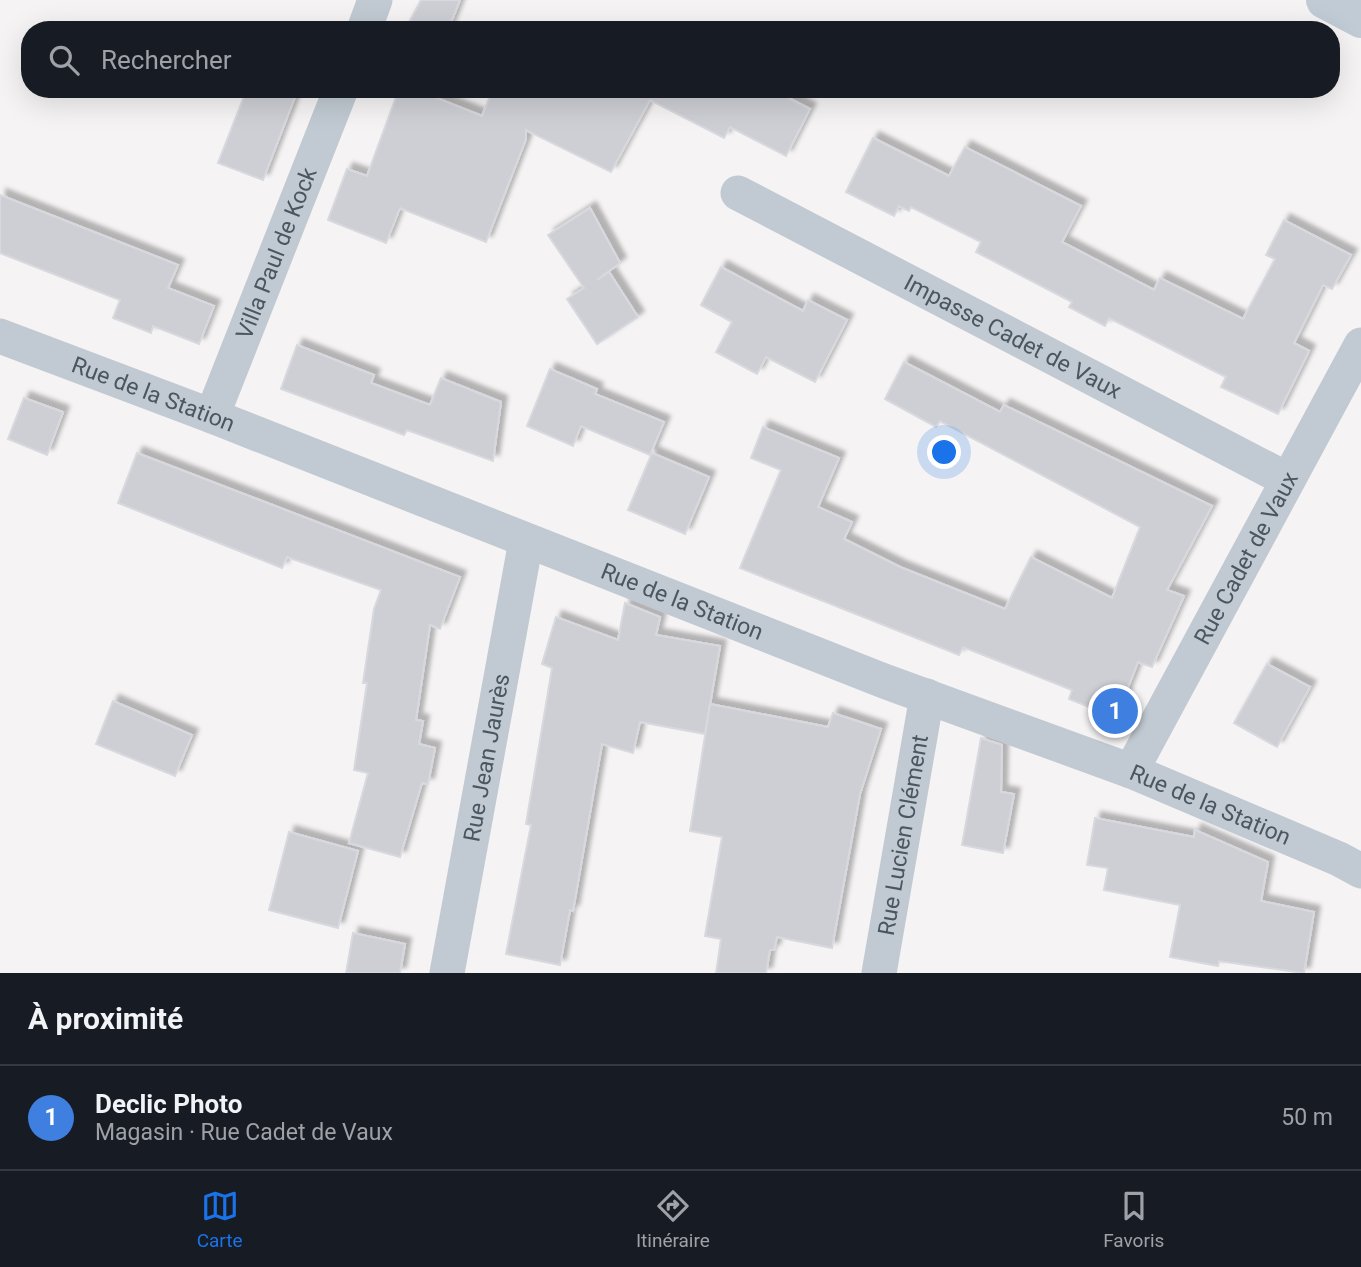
<!DOCTYPE html>
<html lang="fr">
<head>
<meta charset="utf-8">
<style>
  :root { --surface:#171b24; --page:#20242c; --text:#f1f3f6; --muted:#9ea1a6; --line:#363941; --accent:#1a73e8 }
  body { margin:0; font-family:Roboto,sans-serif; background:var(--page); color:var(--text) }
  .you { position:absolute; left:945px; top:453px; width:24px; height:24px; margin:-18px; border:5px solid #fff; border-radius:50%; background:#1a73e8; box-shadow:0 0 0 10px #1a73e833 }
  .badge { display:grid; place-items:center; width:46px; height:46px; border-radius:50%; background:var(--accent); color:#fff; font-size:23px; font-weight:700 }
  .pin { position:absolute; translate:-50% -50%; border:4px solid #fff; box-shadow:0 2px 7px #0006 }
  .list { margin:0; padding:0; list-style:none }
  h2 { display:flex; justify-content:space-between; align-items:center; height:91px; margin:0; padding:0 28px; font-size:30px }
  h2 small { font-size:23px; font-weight:400; color:var(--muted) }
  .list li { display:grid; grid-template-columns:46px 1fr auto; gap:21px; align-items:center; box-sizing:border-box; height:105px; padding:0 28px; border-top:2px solid var(--line) }
  .list b { display:block; font-size:26px; white-space:nowrap }
  .list p { margin:0; font-size:23px; white-space:nowrap; color:var(--muted) }
  .list em { font-size:23px; font-style:normal; color:var(--muted) }
  .icon { flex:none; width:38px; height:38px; fill:none; stroke:currentColor; stroke-width:2; stroke-linecap:round; stroke-linejoin:round }
  .map { position:relative; flex:none; width:1361px; height:973px; overflow:hidden }
  .search { position:absolute; background:var(--surface); box-shadow:0 7px 28px #0002; left:21px; right:21px; top:21px; height:77px; display:flex; align-items:center; gap:18px; box-sizing:border-box; padding:0 24px; border-radius:28px; color:var(--muted); font-size:26px }
  .sheet { height:196px; background:var(--surface) }
  nav { display:flex; justify-content:space-around; align-items:center; box-sizing:border-box; height:98px; border-top:2px solid var(--line); background:var(--surface); font-size:19px; color:var(--muted) }
  nav a { display:grid; justify-items:center; gap:4px }
  nav .on { color:var(--accent) }
  .map>svg:first-child { display:block }
  .building { fill:#cdcfd5; stroke:#d7d9de; stroke-width:2; filter:url(#shadow) }
  .lines { fill:none; stroke-linecap:round; stroke-linejoin:round }
  .street { stroke:#c1cad2; stroke-width:35 }
  .secondary { stroke:#c1cbd6; stroke-width:38 }
  .labels { text-anchor:middle; dominant-baseline:central; stroke-width:5; stroke-linejoin:round; paint-order:stroke }
  .street-label { font-size:23px; fill:#4a5661; stroke:#fff }
</style>
</head>
<body>
<div class="map">
<svg width="1361" height="973" viewBox="0 0 1361 973">
  <defs>
    <filter id="shadow"><feDropShadow dx="6" dy="-6" stdDeviation="2" flood-color="#0004"/></filter>
  </defs>
  <rect width="100%" height="100%" fill="#f5f3f3"/>
  <g class="building">
    <polygon points="421,0 460,0 448,30 405,30"/>
    <polygon points="247,89 298,89 263,180 218,163"/>
    <polygon points="399,89 425,89 424,93 482,116 493,89 771,89 810,109 786,156 730,127 724,138 650,100 611,172 526,130 526,139 486,242 400,208 386,243 328,220 347,169 367,176"/>
    <polygon points="873,138 949,176 965,147 1081,206 1062,242 1154,290 1160,278 1243,319 1275,259 1266,255 1284,220 1351,255 1332,289 1323,285 1294,343 1309,351 1278,414 1221,387 1226,377 1109,318 1105,326 1069,307 1072,302 976,252 981,242 911,207 909,211 899,206 894,216 846,192"/>
    <polygon points="0,195 178,265 168,288 214,306 199,344 153,326 151,333 113,318 120,300 0,253"/>
    <polygon points="590,208 620,263 597,280 609,272 638,317 597,344 567,299 584,288 548,235"/>
    <polygon points="721,267 803,311 808,300 847,320 815,382 766,357 757,374 716,352 732,322 701,305"/>
    <polygon points="297,345 374,375 371,383 430,405 441,378 501,402 493,461 407,430 404,435 281,389"/>
    <polygon points="904,362 1000,412 1004,405 1212,506 1167,590 1184,596 1152,667 1138,662 1116,718 1069,699 1072,690 963,647 959,655 740,568 781,470 751,458 763,427 839,458 818,507 852,522 844,539 900,567 1005,609 1031,557 1112,598 1140,527 940,421 936,427 885,399"/>
    <polygon points="550,369 597,389 595,394 664,422 650,455 581,426 573,446 527,426"/>
    <polygon points="24,398 63,412 47,455 8,439"/>
    <polygon points="137,453 460,577 440,629 430,625 416,720 423,721 419,744 435,748 428,784 422,783 400,857 349,843 368,773 354,770 367,683 363,683 374,609 381,590 287,557 282,568 118,503"/>
    <polygon points="652,453 709,477 685,534 628,510"/>
    <polygon points="625,603 660,617 656,635 720,646 705,734 640,722 633,753 602,744 573,911 570,910 560,965 506,954 531,825 526,824 552,668 542,664 556,617 618,640"/>
    <polygon points="1267,664 1310,687 1277,747 1234,723"/>
    <polygon points="113,701 192,735 175,776 96,744"/>
    <polygon points="710,704 828,727 833,713 881,729 860,794 832,948 777,937 774,950 770,950 766,973 716,973 721,939 705,936 722,837 690,831"/>
    <polygon points="981,738 1002,745 1001,792 1014,794 1003,853 962,845"/>
    <polygon points="1095,818 1194,837 1195,830 1268,862 1261,901 1314,912 1304,973 1219,961 1218,966 1170,957 1180,905 1104,890 1108,868 1087,865"/>
    <polygon points="289,832 358,851 338,928 269,910"/>
    <polygon points="353,933 405,944 400,973 346,973"/>
  </g>
  <g class="lines">
    <g class="street">
      <polyline points="364,30 375,0"/>
      <path id="s1" d="M738,193L1288,480"/>
      <path id="s2" d="M0,336L212,416L884,681L1131,771L1339,859L1361,871"/>
      <path id="s3" d="M212,416L341,89"/>
      <path id="s4" d="M1131,771L1361,345"/>
      <path id="s5" d="M447,973L526,541"/>
      <path id="s6" d="M879,973L927,696"/>
    </g>
    <polyline class="secondary" points="1325,0 1361,19"/>
  </g>
  <g class="labels">
    <g class="street-label">
      <text stroke="none"><textPath href="#s3" startOffset="175">Villa Paul de Kock</textPath></text>
      <text stroke="none"><textPath href="#s1" startOffset="310">Impasse Cadet de Vaux</textPath></text>
      <text stroke="none"><textPath href="#s2" startOffset="164">Rue de la Station</textPath></text>
      <text stroke="none"><textPath href="#s4" startOffset="242">Rue Cadet de Vaux</textPath></text>
      <text stroke="none"><textPath href="#s2" startOffset="732">Rue de la Station</textPath></text>
      <text stroke="none"><textPath href="#s5" startOffset="219">Rue Jean Jaurès</textPath></text>
      <text stroke="none"><textPath href="#s2" startOffset="1298">Rue de la Station</textPath></text>
      <text stroke="none"><textPath href="#s6" startOffset="140">Rue Lucien Clément</textPath></text>
    </g>
  </g>
</svg>
<div class="you"></div>
<div class="pin badge" style="left:1115px;top:711px;background:#3f7fe0">1</div>
<div class="search"><svg class="icon" aria-label="search" viewBox="0 0 24 24"><circle cx="10" cy="10" r="6"/><path d="M15 15l6 6"/></svg>Rechercher</div>
</div>
<section class="sheet">
<h2>À proximité<small></small></h2>
<ul class="list">
<li><span class="badge" style="background:#3f7fe0">1</span><div><b>Declic Photo</b><p>Magasin · Rue Cadet de Vaux</p></div><em>50 m</em></li>
</ul>
</section>
<nav>
<a class="on"><svg class="icon" aria-label="map" viewBox="0 0 24 24"><path d="M3 6l6-2 6 2 6-2v14l-6 2-6-2-6 2zM9 4v14M15 6v14"/></svg>Carte</a>
<a><svg class="icon" aria-label="directions" viewBox="0 0 24 24"><path d="M12 3l9 9-9 9-9-9zM9 14v-3h6M13 9l2 2-2 2"/></svg>Itinéraire</a>
<a><svg class="icon" aria-label="saved" viewBox="0 0 24 24"><path d="M7 4h10v16l-5-4-5 4z"/></svg>Favoris</a>
</nav>
</body>
</html>
